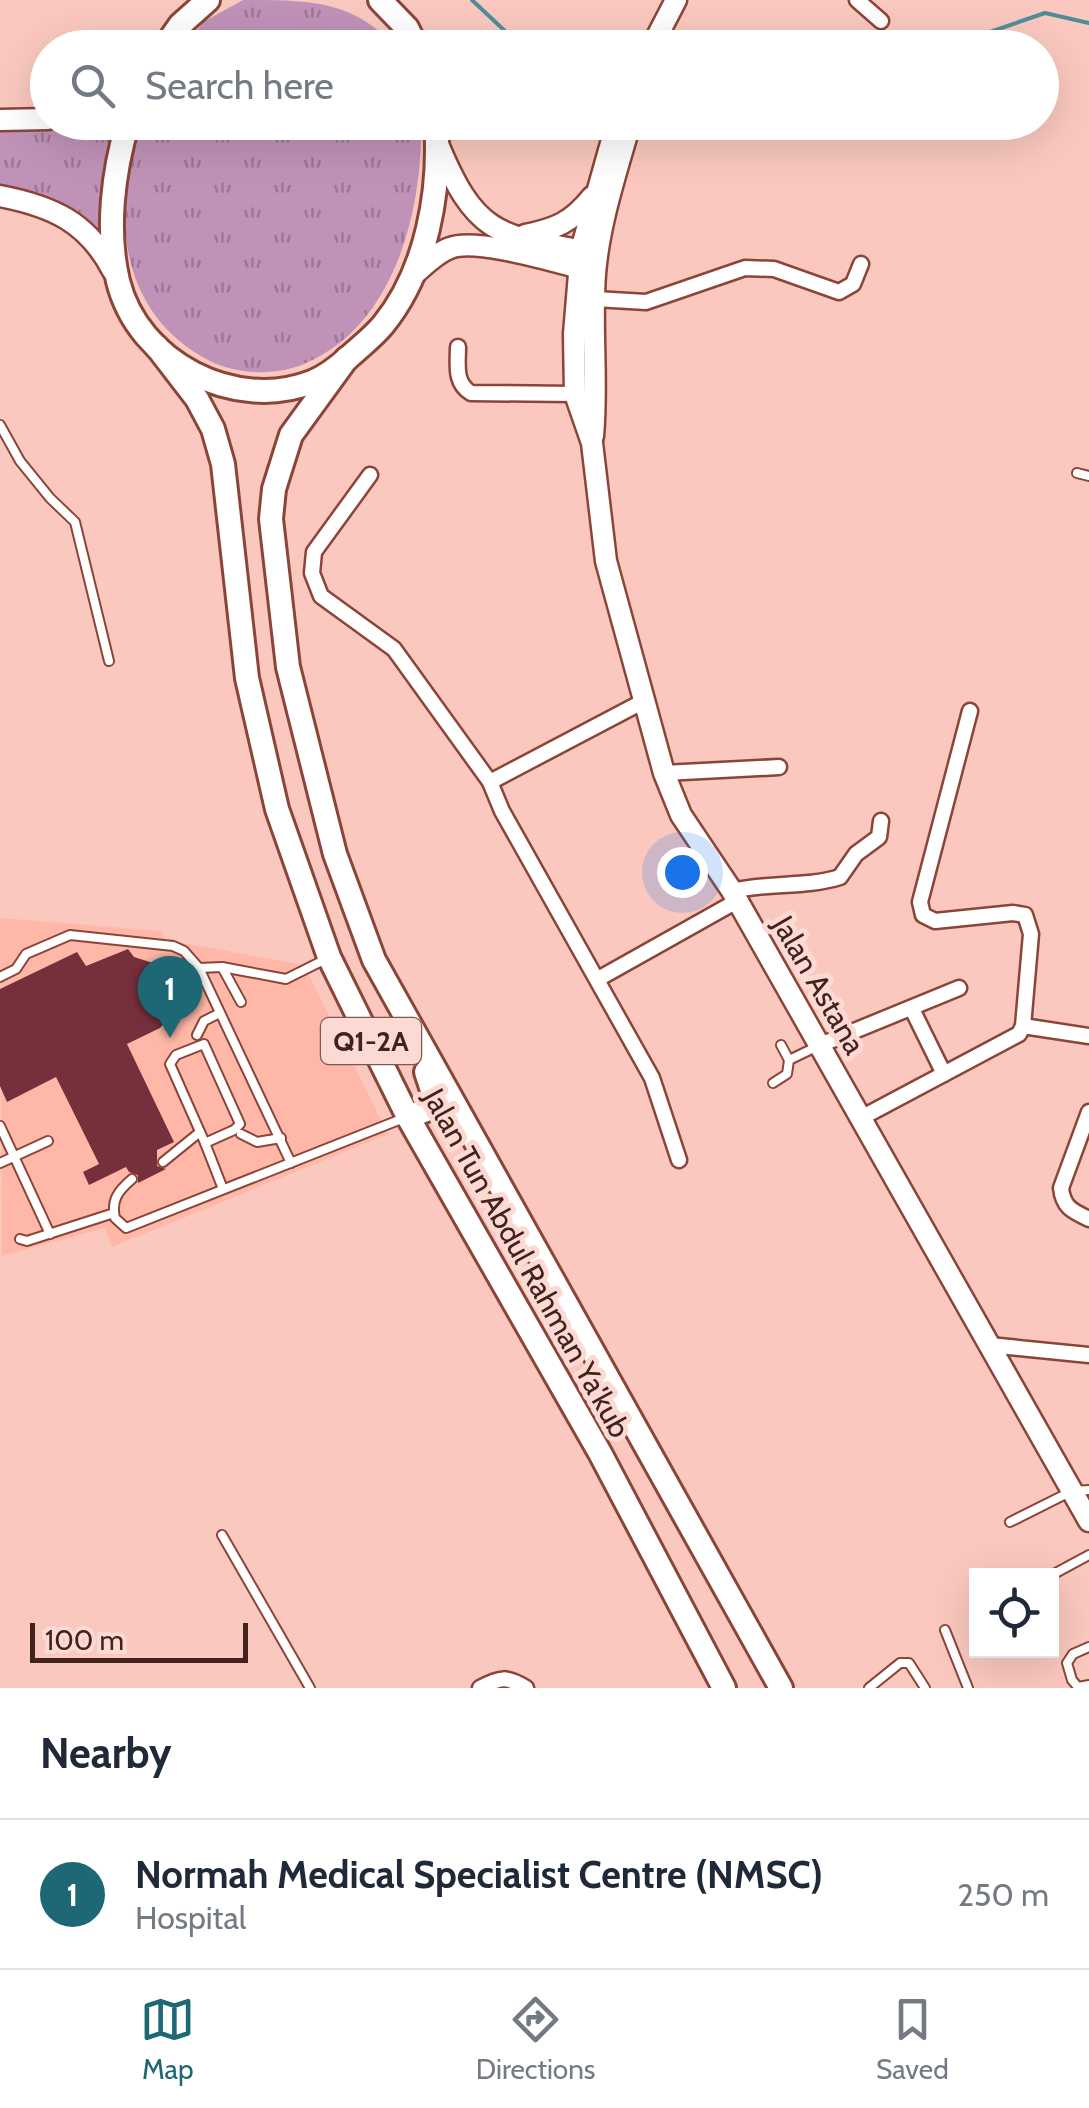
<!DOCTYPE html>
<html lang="en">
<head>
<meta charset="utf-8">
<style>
  :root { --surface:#fff; --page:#f2f2f3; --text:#1f2937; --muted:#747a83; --line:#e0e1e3; --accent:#1e6774 }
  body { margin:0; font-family:Cabin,sans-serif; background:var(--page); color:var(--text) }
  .controls { position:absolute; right:30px; bottom:30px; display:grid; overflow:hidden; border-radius:0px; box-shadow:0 10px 40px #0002 }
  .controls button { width:90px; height:90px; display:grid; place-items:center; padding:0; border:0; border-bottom:2px solid var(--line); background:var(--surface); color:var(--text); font:50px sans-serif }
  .scale { position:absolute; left:30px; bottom:25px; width:218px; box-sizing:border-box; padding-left:10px; border:5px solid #41221c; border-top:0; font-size:28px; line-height:35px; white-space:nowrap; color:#41221c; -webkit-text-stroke:8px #fcdad3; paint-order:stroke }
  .you { position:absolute; left:682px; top:872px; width:35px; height:35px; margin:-25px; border:8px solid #fff; border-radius:50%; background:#1a73e8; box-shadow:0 0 0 15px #1a73e833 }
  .badge { display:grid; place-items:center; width:65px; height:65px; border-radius:50%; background:var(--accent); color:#fff; font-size:32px; font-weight:700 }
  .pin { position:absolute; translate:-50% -82px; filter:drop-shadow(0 2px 5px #0008) }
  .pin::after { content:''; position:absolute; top:52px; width:35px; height:30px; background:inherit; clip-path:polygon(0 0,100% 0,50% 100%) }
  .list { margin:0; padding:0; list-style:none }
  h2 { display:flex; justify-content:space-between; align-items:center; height:130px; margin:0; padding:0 40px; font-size:42px }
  h2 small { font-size:32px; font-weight:400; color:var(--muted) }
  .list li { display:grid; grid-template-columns:65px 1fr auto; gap:30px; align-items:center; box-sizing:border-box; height:150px; padding:0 40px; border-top:2px solid var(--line) }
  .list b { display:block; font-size:38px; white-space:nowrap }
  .list p { margin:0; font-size:32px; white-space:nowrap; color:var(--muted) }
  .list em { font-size:32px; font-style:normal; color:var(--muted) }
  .icon { flex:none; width:55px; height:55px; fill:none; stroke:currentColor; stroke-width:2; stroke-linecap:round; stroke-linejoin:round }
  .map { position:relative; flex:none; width:1089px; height:1688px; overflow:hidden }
  .search { position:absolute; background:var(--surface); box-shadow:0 10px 40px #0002; left:30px; right:30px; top:30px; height:110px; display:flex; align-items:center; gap:25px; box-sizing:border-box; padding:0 35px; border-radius:55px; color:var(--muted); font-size:38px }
  .sheet { height:280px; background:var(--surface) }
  nav { display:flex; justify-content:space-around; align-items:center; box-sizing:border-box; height:140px; border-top:2px solid var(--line); background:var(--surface); font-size:28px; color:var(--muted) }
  nav a { display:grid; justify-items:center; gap:5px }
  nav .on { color:var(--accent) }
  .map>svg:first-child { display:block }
  .built { fill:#ffb8a8 }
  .grass { fill:url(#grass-tufts) }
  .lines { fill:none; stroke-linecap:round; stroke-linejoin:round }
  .stream { stroke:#508d99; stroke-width:4 }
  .building { fill:#76303c }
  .service-casing { stroke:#8b4538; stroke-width:12 }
  .minor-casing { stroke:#8b4538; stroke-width:19 }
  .secondary-casing { stroke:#8b4538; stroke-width:25 }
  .primary-casing { stroke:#8b4538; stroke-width:28 }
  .service { stroke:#fff; stroke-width:8 }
  .minor { stroke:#fff; stroke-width:14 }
  .secondary { stroke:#fff; stroke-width:20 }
  .primary { stroke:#fff; stroke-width:22 }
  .labels { text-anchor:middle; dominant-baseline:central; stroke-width:10; stroke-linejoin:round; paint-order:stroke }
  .shield { fill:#fcdad3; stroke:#795953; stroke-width:2.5 }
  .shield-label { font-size:28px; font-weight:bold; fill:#41221c }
  .street-label { font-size:30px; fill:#41221c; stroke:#fcdad3 }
</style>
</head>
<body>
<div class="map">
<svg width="1089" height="1688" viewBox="0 0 1089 1688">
  <defs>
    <pattern id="grass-tufts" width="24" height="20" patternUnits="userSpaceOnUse" patternTransform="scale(2.5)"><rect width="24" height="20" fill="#c092b8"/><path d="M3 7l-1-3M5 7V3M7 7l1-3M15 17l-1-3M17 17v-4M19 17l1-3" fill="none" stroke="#9e7795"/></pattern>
  </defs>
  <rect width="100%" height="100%" fill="#fac8be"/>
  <polygon class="built" points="0,918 162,931 166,940 304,965 388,1134 112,1247 105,1228 2,1256"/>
  <g class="grass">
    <path d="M243,0C311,0 352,0 396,47H182L205,21Z"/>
    <polygon points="113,123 102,187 101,232 61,202 0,187 0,127"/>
    <path d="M141,123H421C423,209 395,325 306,363C278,376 238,375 210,361C118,314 110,211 141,123Z"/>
  </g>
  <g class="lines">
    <g class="stream">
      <polyline points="472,0 523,48"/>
      <polyline points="943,48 1045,13 1089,23"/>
    </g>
  </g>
  <polygon class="building" points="128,949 134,957 169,968 179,964 193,993 161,1008 167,1020 160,1028 127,1044 174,1142 157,1150 157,1166 166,1169 138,1183 138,1175 129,1172 126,1167 89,1185 83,1172 99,1164 56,1077 7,1102 0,1086 0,989 77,952 86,966"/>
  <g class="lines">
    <g class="service-casing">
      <g id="service">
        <polyline points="0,425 20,461 50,498 75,522 109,661"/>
        <polyline points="1077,473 1089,476"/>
        <polyline points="222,967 241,1002"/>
        <polyline points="199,968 222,967 286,979 328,958"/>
        <polyline points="0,977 16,969 26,954 70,935 173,946 184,951 199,968 291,1163"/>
        <polyline points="197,1035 204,1021 220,1013"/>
        <polygon points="204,1044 240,1124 234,1130 205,1143 170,1064 176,1055"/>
        <polyline points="781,1045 789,1060"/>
        <polyline points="773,1083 787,1074 789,1060 816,1047"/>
        <polyline points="0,1126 50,1234"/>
        <polyline points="241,1134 257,1142 281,1138"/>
        <polyline points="205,1143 223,1189"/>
        <polyline points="163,1162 200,1132"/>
        <polyline points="0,1163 48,1141"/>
        <path d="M132,1179C118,1191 111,1200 115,1218L126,1228L404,1118"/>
        <polyline points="20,1239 27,1241 114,1213"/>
        <polyline points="1010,1522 1072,1491 1089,1490"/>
        <polyline points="222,1535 310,1688"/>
        <polyline points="1050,1576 1089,1555"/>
        <polyline points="945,1630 968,1688"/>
        <polyline points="1089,1647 1073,1654 1067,1663 1072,1680 1078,1687 1089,1685"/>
        <polyline points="869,1688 900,1663 909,1663 925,1688"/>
      </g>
    </g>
    <g class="minor-casing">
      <g id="minor">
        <polyline points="857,0 881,21"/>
        <polyline points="595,299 646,302 745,268 774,269 839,292 853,284 861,264"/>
        <path d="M458,347C458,364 454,383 471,393L575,394"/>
        <polyline points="370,475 314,552 312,573 321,596 394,649 490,782 502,811 652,1078 679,1160"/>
        <polyline points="970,711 920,902 923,915 935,921 1013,913 1025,915 1031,934 1023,1026"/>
        <polyline points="664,773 779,767"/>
        <polyline points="490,782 644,701"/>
        <path d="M732,891C768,882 805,888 840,877L856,854L879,837L881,821"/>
        <polyline points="598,979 737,901"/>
        <polyline points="912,1009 944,1074"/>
        <polyline points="820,1045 959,988"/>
        <path d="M1089,1112L1061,1188C1063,1207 1072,1211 1089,1219"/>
        <polyline points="859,1119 1019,1034 1023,1026 1089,1036"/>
        <polyline points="989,1345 1089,1355"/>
        <path d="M480,1688C500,1677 507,1676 526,1688"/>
      </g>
    </g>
    <g class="secondary-casing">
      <g id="secondary">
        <polyline points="651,48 676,0"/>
        <polyline points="0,120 48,119"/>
        <polyline points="617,122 581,250 574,334 575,394 592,443 606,561 664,773 681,815 732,891 1089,1521"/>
        <path d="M438,144C476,236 498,236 591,252"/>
        <path d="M0,196C52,206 88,222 113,271"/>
        <path d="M525,235C556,229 572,222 592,197"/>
        <path d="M412,276C423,267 436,253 450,248C476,237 559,263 588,270"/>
        <path d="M593,436C598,382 591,328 595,274C599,224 616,173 630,124"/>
      </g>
    </g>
    <g class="primary-casing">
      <g id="primary">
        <polyline points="380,0 407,28 417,48"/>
        <polyline points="164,48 180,25 208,0"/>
        <path d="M128,122C113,172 106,230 118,281C138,363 235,412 312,382C327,376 338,367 349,357C361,346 373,337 383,325C427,271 441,191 436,122"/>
        <polyline points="157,347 197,399 213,429 223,464 247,678 277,809 329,957 408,1117 600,1453 724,1688"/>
        <polyline points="347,358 291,435 274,489 271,519 288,667 335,854 374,960 781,1688"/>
        <polyline points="408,1117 429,1109 435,1099 426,1072"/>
      </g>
    </g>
    <use href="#service" class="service"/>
    <use href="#minor" class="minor"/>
    <use href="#secondary" class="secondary"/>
    <use href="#primary" class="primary"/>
  </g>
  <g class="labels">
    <rect class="shield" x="321" y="1018" width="100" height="46" rx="8"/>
    <g class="shield-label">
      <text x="371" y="1041">Q1-2A</text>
    </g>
    <g class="street-label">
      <text transform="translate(819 985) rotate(60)">Jalan Astana</text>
      <text transform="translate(527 1263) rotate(61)">Jalan Tun Abdul Rahman Ya'kub</text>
    </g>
  </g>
</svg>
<div class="controls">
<button><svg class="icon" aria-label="locate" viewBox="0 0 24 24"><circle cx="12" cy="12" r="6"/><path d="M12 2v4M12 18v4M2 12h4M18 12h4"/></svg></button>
</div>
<div class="scale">100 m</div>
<div class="you"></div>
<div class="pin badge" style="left:170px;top:1038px">1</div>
<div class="search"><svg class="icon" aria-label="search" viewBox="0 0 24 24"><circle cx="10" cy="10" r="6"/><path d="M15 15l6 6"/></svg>Search here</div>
</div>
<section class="sheet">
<h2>Nearby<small></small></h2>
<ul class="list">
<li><span class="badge">1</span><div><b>Normah Medical Specialist Centre (NMSC)</b><p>Hospital</p></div><em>250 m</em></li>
</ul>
</section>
<nav>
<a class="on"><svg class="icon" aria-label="map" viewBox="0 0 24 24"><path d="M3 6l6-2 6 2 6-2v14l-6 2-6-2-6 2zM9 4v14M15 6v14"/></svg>Map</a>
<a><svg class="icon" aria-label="directions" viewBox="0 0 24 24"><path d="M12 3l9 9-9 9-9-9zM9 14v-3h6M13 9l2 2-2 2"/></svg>Directions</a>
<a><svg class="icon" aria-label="saved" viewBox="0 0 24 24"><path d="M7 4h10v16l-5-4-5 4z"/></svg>Saved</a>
</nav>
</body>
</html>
